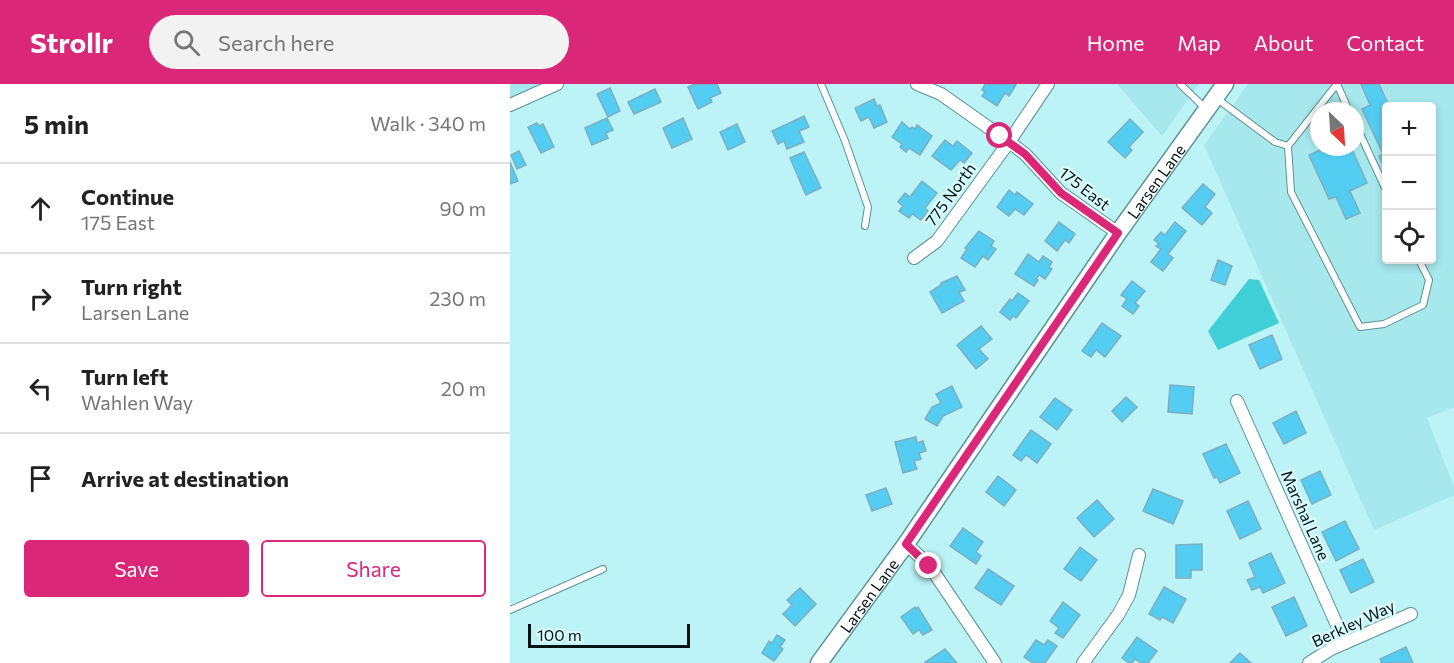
<!DOCTYPE html>
<html lang="en">
<head>
<meta charset="utf-8">
<style>
  :root { --surface:#fff; --page:#f2f2f2; --text:#222; --muted:#767676; --line:#e0e0e0; --accent:#db2777 }
  body { margin:0; font-family:Commissioner,sans-serif; background:var(--page); color:var(--text) }
  .controls { position:absolute; right:18px; top:18px; display:grid; overflow:hidden; border-radius:6px; box-shadow:0 3px 9px #0003 }
  .controls button { width:54px; height:54px; display:grid; place-items:center; padding:0; border:0; border-bottom:2px solid var(--line); background:var(--surface); color:var(--text); font:30px sans-serif }
  .compass { position:absolute; left:800px; top:18px; width:54px; height:54px; border-radius:50%; background:var(--surface); box-shadow:0 3px 9px #0003; rotate:155deg }
  .scale { position:absolute; left:18px; bottom:15px; width:162px; box-sizing:border-box; padding-left:6px; border:3px solid #001314; border-top:0; font-size:16px; line-height:21px; white-space:nowrap; color:#001314; -webkit-text-stroke:4px #dafbfd; paint-order:stroke }
  .stop { position:absolute; width:18px; height:18px; margin:-14px; border:4px solid #db2777; border-radius:50%; background:#fff }
  .stop.end { background:#db2777; border-color:#fff; box-shadow:0 2px 6px #0008 }
  .list { margin:0; padding:0; list-style:none }
  h2 { display:flex; justify-content:space-between; align-items:center; height:78px; margin:0; padding:0 24px; font-size:26px }
  h2 small { font-size:20px; font-weight:400; color:var(--muted) }
  .list li { display:grid; grid-template-columns:39px 1fr auto; gap:18px; align-items:center; box-sizing:border-box; height:90px; padding:0 24px; border-top:2px solid var(--line) }
  .list b { display:block; font-size:22px; white-space:nowrap }
  .list p { margin:0; font-size:20px; white-space:nowrap; color:var(--muted) }
  .list em { font-size:20px; font-style:normal; color:var(--muted) }
  .actions { display:flex; gap:12px; padding:18px 24px }
  .actions a { flex:1; padding:14px 0; border:2px solid var(--accent); border-radius:6px; text-align:center; font-size:21px; color:var(--accent) }
  .actions .main { background:var(--accent); color:#fff }
  .icon { flex:none; width:33px; height:33px; fill:none; stroke:currentColor; stroke-width:2; stroke-linecap:round; stroke-linejoin:round }
  .map { position:relative; flex:none; width:944px; height:579px; overflow:hidden }
  header { display:flex; align-items:center; gap:36px; box-sizing:border-box; height:84px; padding:0 30px; background:var(--accent); color:#fff }
  header strong { font-size:28px }
  nav { display:flex; gap:33px; margin-inline-start:auto; font-size:21px }
  .search { width:420px; height:54px; background:var(--page); display:flex; align-items:center; gap:15px; box-sizing:border-box; padding:0 21px; border-radius:33px; color:var(--muted); font-size:22px }
  main { display:flex }
  aside { flex:1; background:var(--surface) }
  .map>svg:first-child { display:block }
  .built { fill:#a6e8ec; fill-rule:evenodd }
  .water { fill:#40cfd7 }
  .building { fill:#53cdf1; stroke:#7eaebf; stroke-width:1.5 }
  .lines { fill:none; stroke-linecap:round; stroke-linejoin:round }
  .lane-casing { stroke:#5c9194; stroke-width:8 }
  .street-casing { stroke:#5c9194; stroke-width:14 }
  .secondary-casing { stroke:#5c9194; stroke-width:19 }
  .lane { stroke:#fff; stroke-width:6 }
  .street { stroke:#fff; stroke-width:12 }
  .secondary { stroke:#fff; stroke-width:16 }
  .route { stroke:#db2777; stroke-width:8 }
  .labels { text-anchor:middle; dominant-baseline:central; stroke-width:5; stroke-linejoin:round; paint-order:stroke }
  .street-label { font-size:16px; fill:#001314; stroke:#dafbfd }
</style>
</head>
<body>
<header>
<strong>Strollr</strong>
<div class="search"><svg class="icon" aria-label="search" viewBox="0 0 24 24"><circle cx="10" cy="10" r="6"/><path d="M15 15l6 6"/></svg>Search here</div>
<nav><a>Home</a><a>Map</a><a>About</a><a>Contact</a></nav>
</header>
<main>
<aside>
<h2>5 min<small>Walk · 340 m</small></h2>
<ul class="list">
<li><svg class="icon" aria-label="ahead" viewBox="0 0 24 24"><path d="M12 20V5M6 11l6-6 6 6"/></svg><div><b>Continue</b><p>175 East</p></div><em>90 m</em></li>
<li><svg class="icon" aria-label="right" viewBox="0 0 24 24"><path d="M7 20v-9h11M14 6l5 5-5 5"/></svg><div><b>Turn right</b><p>Larsen Lane</p></div><em>230 m</em></li>
<li><svg class="icon" aria-label="left" viewBox="0 0 24 24"><path d="M17 20v-9H6M10 6l-5 5 5 5"/></svg><div><b>Turn left</b><p>Wahlen Way</p></div><em>20 m</em></li>
<li><svg class="icon" aria-label="arrive" viewBox="0 0 24 24"><path d="M6 21V4h12l-3 4 3 4H6"/></svg><div><b>Arrive at destination</b></div></li>
</ul>
<div class="actions"><a class="main">Save</a><a>Share</a></div>
</aside>
<div class="map">
<svg width="944" height="579" viewBox="0 0 944 579">
  <rect width="100%" height="100%" fill="#bbf3f6"/>
  <g class="built">
    <polygon points="0,0 34,0 0,15"/>
    <polygon points="607,0 689,0 652,52"/>
    <path d="M738,0H944V323L917,334L944,403V411L864,446L694,61ZM876,22H922V176H876ZM809,27H845V63H809Z"/>
  </g>
  <polygon class="water" points="739,195 749,196 769,239 708,266 698,247"/>
  <g class="building">
    <polygon points="184,0 207,0 211,9 200,14 202,18 188,25 178,3"/>
    <polygon points="475,0 504,0 506,1 499,12 495,9 487,22 472,12 475,8 472,6"/>
    <polygon points="851,0 869,0 879,22 876,22 876,88 869,72 873,70 852,25 860,21"/>
    <polygon points="100,4 110,27 98,33 87,10"/>
    <polygon points="145,5 151,18 124,30 118,18"/>
    <polygon points="364,15 367,22 370,21 377,38 364,44 359,33 351,37 345,24"/>
    <polygon points="294,32 299,43 289,47 294,58 277,65 274,57 268,60 262,47"/>
    <polygon points="97,34 103,46 96,49 98,54 82,61 75,44"/>
    <polygon points="173,34 182,55 162,64 153,44"/>
    <polygon points="620,35 633,48 619,63 622,66 615,74 598,58"/>
    <polygon points="392,38 400,45 402,43 405,45 407,41 422,52 410,71 399,64 396,68 390,63 392,60 382,53"/>
    <polygon points="27,39 29,42 33,40 44,63 31,69 18,43"/>
    <polygon points="227,40 235,58 218,66 210,48"/>
    <polygon points="435,56 443,62 447,57 462,69 454,79 450,76 441,86 422,72"/>
    <polygon points="816,63 841,63 857,99 840,107 850,129 836,135 826,113 819,115 799,71"/>
    <polygon points="9,67 16,81 7,85 1,71"/>
    <polygon points="294,68 311,104 296,111 280,74"/>
    <polygon points="0,78 8,97 0,100"/>
    <polygon points="412,97 427,109 415,124 418,127 411,136 402,130 399,134 389,127 393,122 388,118 395,109 400,113"/>
    <polygon points="693,100 705,110 695,123 702,129 692,141 672,124"/>
    <polygon points="499,106 505,111 507,108 523,120 514,131 505,125 499,132 487,123"/>
    <polygon points="549,138 565,150 559,159 555,156 547,167 535,157"/>
    <polygon points="665,138 676,147 658,170 663,174 653,187 641,178 651,165 646,162 649,160 644,156 651,148 655,151"/>
    <polygon points="469,147 484,157 481,162 486,165 478,176 473,172 465,183 451,174 457,165 455,164"/>
    <polygon points="518,170 529,178 533,172 542,178 539,183 542,185 535,195 529,191 526,195 528,196 524,202 505,190"/>
    <polygon points="708,176 722,182 715,201 701,196"/>
    <polygon points="447,192 455,206 449,208 454,217 432,229 420,208 431,201 431,199"/>
    <polygon points="622,197 635,207 625,219 629,222 623,230 612,222 617,215 611,211"/>
    <polygon points="508,209 519,217 506,234 503,232 500,236 490,228 500,215 502,217"/>
    <polygon points="592,239 611,252 595,273 586,266 581,273 572,267"/>
    <polygon points="471,242 482,255 469,265 478,275 466,285 447,261"/>
    <polygon points="762,251 772,275 750,285 739,261"/>
    <polygon points="660,301 684,303 682,330 658,328"/>
    <polygon points="442,302 452,323 433,332 427,342 415,335 422,323 431,319 426,310"/>
    <polygon points="616,313 627,323 612,338 602,327"/>
    <polygon points="545,314 562,326 547,346 530,333"/>
    <polygon points="786,327 796,349 774,360 763,339"/>
    <polygon points="521,346 541,360 527,379 516,371 511,377 503,371"/>
    <polygon points="406,353 407,359 413,357 416,367 409,369 411,375 404,377 407,385 393,389 385,358"/>
    <polygon points="716,360 730,389 710,399 707,393 704,394 693,370"/>
    <polygon points="810,387 821,411 802,420 791,396"/>
    <polygon points="488,392 506,406 494,422 476,408"/>
    <polygon points="376,404 382,420 362,427 356,411"/>
    <polygon points="643,405 673,417 663,440 633,427"/>
    <polygon points="587,416 604,435 584,453 567,434"/>
    <polygon points="738,417 751,445 730,455 717,427"/>
    <polygon points="835,437 849,465 826,477 812,448"/>
    <polygon points="453,444 473,458 466,468 471,472 466,480 440,462"/>
    <polygon points="692,460 692,486 681,486 681,494 666,494 666,461"/>
    <polygon points="570,463 587,476 571,497 554,485"/>
    <polygon points="761,469 775,499 753,509 750,503 742,506 737,496 745,493 739,479"/>
    <polygon points="853,475 864,498 841,509 830,486"/>
    <polygon points="478,485 504,502 491,521 465,504"/>
    <polygon points="654,503 676,515 663,539 652,533 650,536 639,530"/>
    <polygon points="290,504 306,520 285,542 273,530 282,521 277,516"/>
    <polygon points="784,513 797,542 776,552 762,523"/>
    <polygon points="553,518 570,531 553,554 545,549 549,544 540,537"/>
    <polygon points="405,523 406,525 408,523 422,546 413,551 409,546 403,550 391,533"/>
    <polygon points="267,551 275,556 270,563 273,565 264,577 252,569 259,557 262,559"/>
    <polygon points="627,553 647,567 638,579 631,579 625,575 622,579 619,579 612,574"/>
    <polygon points="526,556 534,561 538,556 547,562 535,579 523,579 514,573"/>
    <polygon points="896,563 903,579 872,579 870,575"/>
    <polygon points="435,565 447,579 416,579 415,578"/>
    <polygon points="730,569 741,579 720,579"/>
  </g>
  <g class="lines">
    <g class="lane-casing">
      <g id="lane">
        <polyline points="311,0 335,57 358,123 355,142"/>
        <polyline points="670,0 696,25"/>
        <polyline points="706,14 765,58 778,62"/>
        <polyline points="839,27 827,0 778,62 781,108 850,243 874,240 913,221 919,196 909,176"/>
        <polyline points="845,39 876,106"/>
        <polyline points="0,526 93,485"/>
      </g>
    </g>
    <g class="street-casing">
      <g id="street">
        <polyline points="407,0 431,10 499,58 515,70 551,109 608,149"/>
        <polyline points="0,21 47,0"/>
        <polyline points="404,174 427,157 499,58 538,0"/>
        <polyline points="727,317 835,559"/>
        <polyline points="396,460 419,481 485,579"/>
        <polyline points="573,579 608,531 619,511 629,471"/>
        <polyline points="799,579 821,565 901,530"/>
      </g>
    </g>
    <g class="secondary-casing">
      <g id="secondary">
        <path id="s1" d="M309,579L396,460L608,149L715,0"/>
      </g>
    </g>
    <use href="#lane" class="lane"/>
    <use href="#street" class="street"/>
    <use href="#secondary" class="secondary"/>
  </g>
  <g class="lines">
    <polyline class="route" points="419,482 396,460 608,149 551,109 515,70 490,52"/>
  </g>
  <g class="labels">
    <g class="street-label">
      <text stroke="none"><textPath href="#s1" startOffset="588">Larsen Lane</textPath></text>
      <text transform="translate(575 104) rotate(38)">175 East</text>
      <text transform="translate(440 110) rotate(-54)">775 North</text>
      <text transform="translate(796 431) rotate(66)">Marshal Lane</text>
      <text stroke="none"><textPath href="#s1" startOffset="84">Larsen Lane</textPath></text>
      <text transform="translate(843 539) rotate(-25)">Berkley Way</text>
    </g>
  </g>
</svg>
<div class="controls">
<button>+</button>
<button>−</button>
<button><svg class="icon" aria-label="locate" viewBox="0 0 24 24"><circle cx="12" cy="12" r="6"/><path d="M12 2v4M12 18v4M2 12h4M18 12h4"/></svg></button>
</div>
<svg class="compass" viewBox="-18 -18 36 36"><path d="M0-13l5 13h-10z" fill="#e53935"/><path d="M0 13l5-13h-10z" fill="#767676"/></svg>
<div class="scale">100 m</div>
<div class="stop" style="left:490px;top:52px"></div>
<div class="stop end" style="left:419px;top:482px"></div>
</div>
</main>
</body>
</html>
